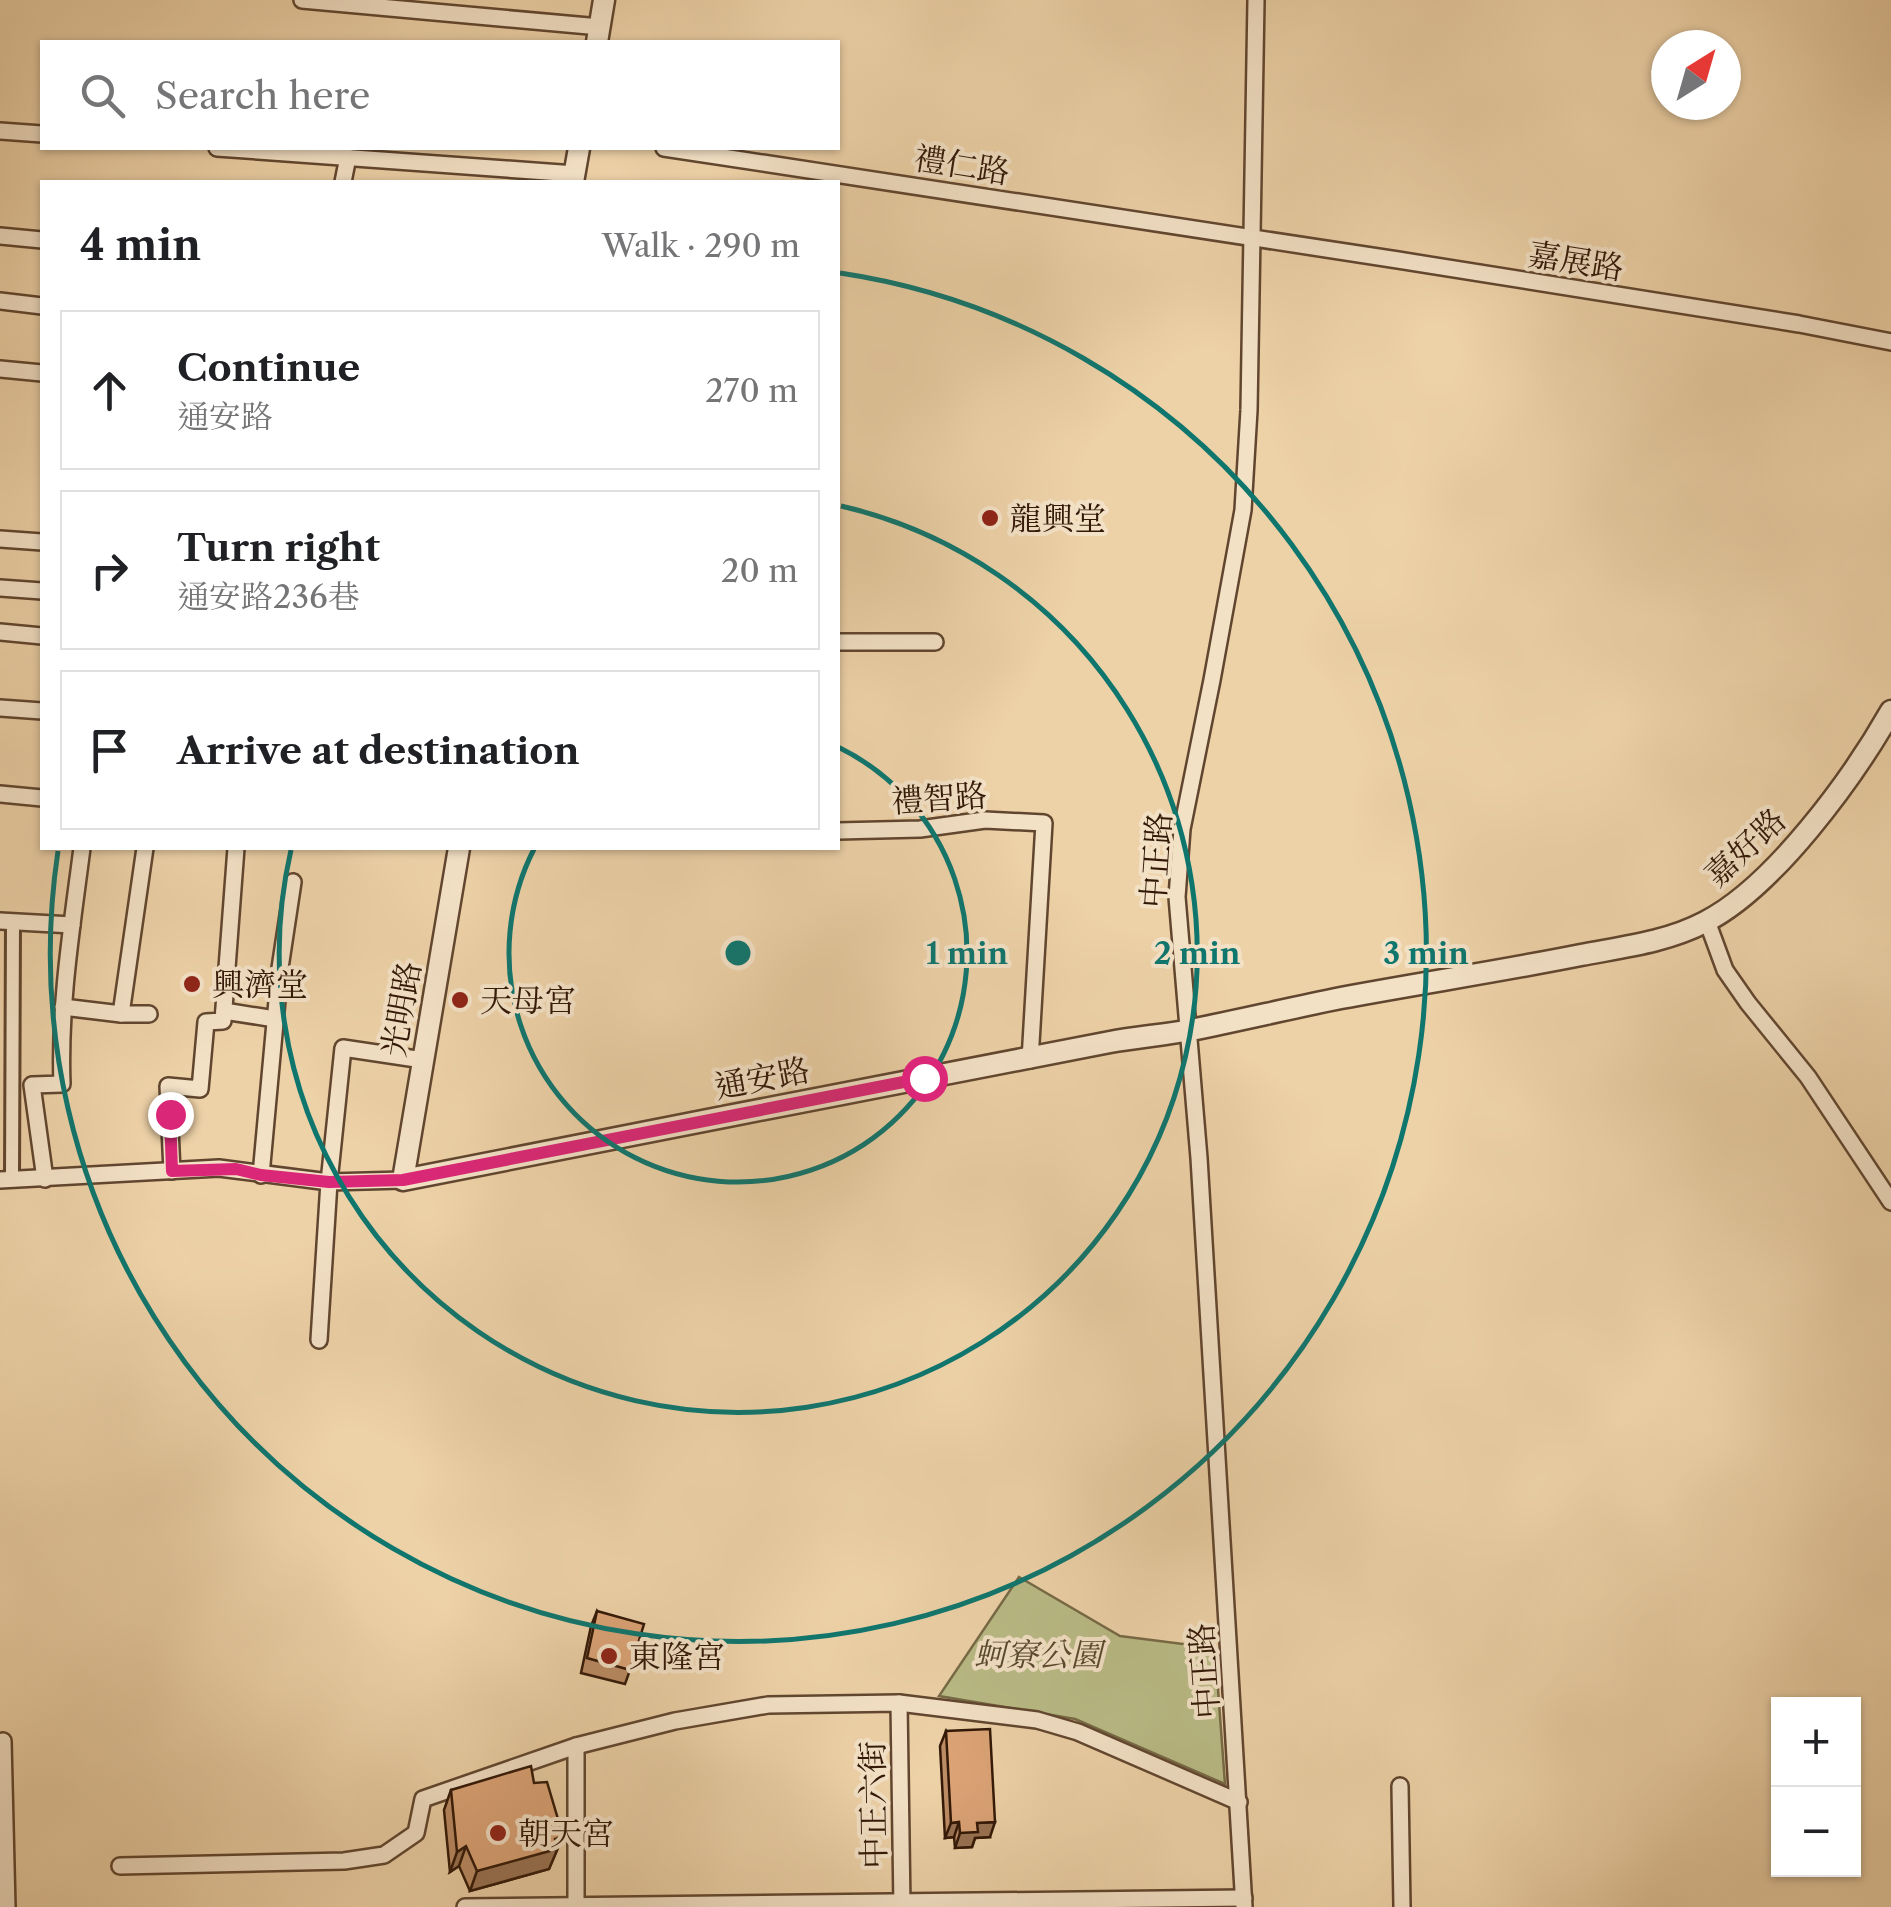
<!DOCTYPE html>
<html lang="en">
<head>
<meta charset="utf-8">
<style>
  :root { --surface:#fff; --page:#f6f6f6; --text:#202124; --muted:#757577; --line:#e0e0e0 }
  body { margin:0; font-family:"Libre Caslon Text","Noto Serif TC",serif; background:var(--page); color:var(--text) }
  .controls { position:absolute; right:30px; bottom:30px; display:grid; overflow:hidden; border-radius:0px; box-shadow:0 2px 8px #0004 }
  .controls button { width:90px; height:90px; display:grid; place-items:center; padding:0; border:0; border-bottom:2px solid var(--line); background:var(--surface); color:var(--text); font:50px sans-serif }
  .compass { position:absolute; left:1651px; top:30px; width:90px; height:90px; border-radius:50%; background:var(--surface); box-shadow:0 2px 8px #0004; rotate:37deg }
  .stop { position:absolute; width:30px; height:30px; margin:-22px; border:8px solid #db2777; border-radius:50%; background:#fff }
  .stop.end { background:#db2777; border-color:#fff; box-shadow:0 2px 10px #0008 }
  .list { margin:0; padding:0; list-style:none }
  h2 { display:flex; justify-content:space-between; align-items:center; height:130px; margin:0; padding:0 40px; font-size:42px }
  h2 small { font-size:32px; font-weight:400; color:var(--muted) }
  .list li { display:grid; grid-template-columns:65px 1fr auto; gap:30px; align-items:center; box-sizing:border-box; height:160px; margin:0 20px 20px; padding:0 20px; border:2px solid var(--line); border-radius:0px }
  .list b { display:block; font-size:38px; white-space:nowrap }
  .list p { margin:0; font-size:32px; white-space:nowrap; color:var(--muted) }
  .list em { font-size:32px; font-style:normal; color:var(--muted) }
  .icon { flex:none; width:55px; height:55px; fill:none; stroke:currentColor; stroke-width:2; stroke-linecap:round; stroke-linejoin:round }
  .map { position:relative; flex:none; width:1891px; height:1907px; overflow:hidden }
  .search { position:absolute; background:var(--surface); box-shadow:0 2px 8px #0004; left:40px; top:40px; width:800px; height:110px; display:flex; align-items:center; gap:25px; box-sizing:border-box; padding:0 35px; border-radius:0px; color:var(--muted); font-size:38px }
  .panel { position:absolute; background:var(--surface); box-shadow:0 2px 8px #0004; left:40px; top:180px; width:800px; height:670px; border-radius:0px }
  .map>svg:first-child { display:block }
  .green { fill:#b9bb86; stroke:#766a46; stroke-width:2.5 }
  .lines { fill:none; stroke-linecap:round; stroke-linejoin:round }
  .pedestrian-casing { stroke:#61462f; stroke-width:18 }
  .minor-casing { stroke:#61462f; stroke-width:20 }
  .tertiary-casing { stroke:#61462f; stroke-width:25 }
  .pedestrian { stroke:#f3e1c6; stroke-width:12 }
  .minor { stroke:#f3e1c6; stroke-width:15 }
  .tertiary { stroke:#f3e1c6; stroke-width:20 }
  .wall { fill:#bc8c65; stroke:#321807; stroke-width:2.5 }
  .shaded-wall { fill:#997253; stroke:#321807; stroke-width:2.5 }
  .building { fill:#dba376; stroke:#321807; stroke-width:2.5 }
  .route { stroke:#db2777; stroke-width:12 }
  .ring { fill:none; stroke:#0f766e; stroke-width:5 }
  .poi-dot { fill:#8f2418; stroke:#f3e1c6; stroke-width:4 }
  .labels { text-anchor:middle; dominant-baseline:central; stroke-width:8; stroke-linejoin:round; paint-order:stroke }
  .street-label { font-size:32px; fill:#321807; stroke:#f3e1c6 }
  .poi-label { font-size:32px; fill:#321807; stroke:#f3e1c6; text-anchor:start }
  .park-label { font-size:32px; font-style:italic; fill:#5a492d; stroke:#f3e1c6 }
  .centre { fill:#0f766e; stroke:#f3e1c6; stroke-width:5 }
  .ring-label { font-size:30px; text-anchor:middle; font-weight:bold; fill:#0f766e; stroke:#f3e1c6; stroke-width:8; stroke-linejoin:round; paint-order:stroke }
</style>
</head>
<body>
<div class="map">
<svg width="1891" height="1907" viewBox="0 0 1891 1907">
  <rect width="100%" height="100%" fill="#edd1a7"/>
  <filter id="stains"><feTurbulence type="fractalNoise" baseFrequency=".002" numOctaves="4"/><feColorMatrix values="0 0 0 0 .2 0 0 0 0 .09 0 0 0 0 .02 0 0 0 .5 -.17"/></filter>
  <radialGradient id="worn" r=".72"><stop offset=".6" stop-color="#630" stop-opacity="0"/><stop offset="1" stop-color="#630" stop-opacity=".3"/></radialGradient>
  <polygon class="green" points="1019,1577 1120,1636 1215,1648 1225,1784 1075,1719 939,1696"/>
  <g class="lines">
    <g class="pedestrian-casing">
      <polyline id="pedestrian" points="12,1179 13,922"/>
    </g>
    <g class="minor-casing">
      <g id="minor">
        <polyline points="302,0 600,27"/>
        <polyline points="0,131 42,134"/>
        <polyline points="217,148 575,174"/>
        <polyline points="664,148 1398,260 1799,324 1891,342"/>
        <polyline points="343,182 348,157"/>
        <polyline points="0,236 42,240"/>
        <polyline points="0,301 42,306"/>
        <polyline points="0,369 42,373"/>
        <polyline points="0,539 42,542"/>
        <polyline points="0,588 42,591"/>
        <polyline points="0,632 42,636"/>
        <polyline points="838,642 935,642"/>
        <polyline points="0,708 42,711"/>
        <polyline points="0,794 42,798"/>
        <polyline points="838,831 920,829 985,820 1044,823 1030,1060"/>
        <polyline points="0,921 72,925"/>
        <polyline points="1707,921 1725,970 1748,1003 1808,1077 1891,1202"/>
        <polyline points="63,1007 121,1014 145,848"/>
        <polyline points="224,1011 275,1019"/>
        <polyline points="121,1014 149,1014"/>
        <polyline points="172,1171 168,1086 200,1089 206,1022 223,1021 236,848"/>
        <polyline points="261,1175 280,968 293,882"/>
        <path d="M45,1179L32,1085L62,1084C59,1005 72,926 82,848"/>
        <polyline points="0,1180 219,1168 329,1182 403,1180"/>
        <polyline points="319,1340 329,1182 343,1048 423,1060"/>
        <polyline points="899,1703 902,1907"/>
        <polyline points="3,1741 7,1907"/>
        <polyline points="576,1746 576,1907"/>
        <polyline points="1400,1786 1402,1907"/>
        <polyline points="120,1866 344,1861 384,1855 416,1833 423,1799 576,1746 675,1721 768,1705 899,1703 1037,1720 1078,1732 1239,1802"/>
        <polyline points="465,1907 1244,1898"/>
        <polyline points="1244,1907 1199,1158 1177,897 1182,829 1212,680 1243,510 1249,410 1256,0"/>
      </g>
    </g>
    <g class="tertiary-casing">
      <g id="tertiary">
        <polyline points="597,42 604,0"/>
        <polyline points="573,182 579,148"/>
        <path d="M459,848L403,1180C638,1132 875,1089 1110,1042C1137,1037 1164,1035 1191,1030C1241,1020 1291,1008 1341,998C1421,983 1501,971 1581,955C1623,947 1667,942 1705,922C1774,887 1853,778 1891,711"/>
      </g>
    </g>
    <use href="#pedestrian" class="pedestrian"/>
    <use href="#minor" class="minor"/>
    <use href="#tertiary" class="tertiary"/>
  </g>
  <g class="wall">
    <polygon points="597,1611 630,1670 625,1684 581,1673 591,1626"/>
    <polygon points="946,1731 990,1837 975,1838 972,1847 955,1848 954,1837 945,1838 940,1746"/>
    <polygon points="534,1783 563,1836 549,1869 470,1891 459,1866 450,1872 444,1810 451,1790"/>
  </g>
  <g class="shaded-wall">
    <polygon points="959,1822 954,1837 945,1838 951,1823"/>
    <polygon points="995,1822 990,1837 975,1838 972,1847 955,1848 960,1833 977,1823"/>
    <polygon points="563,1836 549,1869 470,1891 477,1871"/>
    <polygon points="466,1846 459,1866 450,1872 457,1852"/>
  </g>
  <g class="building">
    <polygon points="597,1611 644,1624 630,1670 587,1658"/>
    <polygon points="990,1729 995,1822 977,1823 978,1832 960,1833 959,1822 951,1823 946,1731"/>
    <polygon points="531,1766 534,1783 547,1782 563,1836 555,1839 557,1849 477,1871 466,1846 457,1852 451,1790"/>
  </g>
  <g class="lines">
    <polyline class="route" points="170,1114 172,1171 236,1169 261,1175 329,1182 403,1180 924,1078"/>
  </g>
  <g class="ring">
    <path d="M838 747A229 229 0 1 1 534 849"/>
    <path d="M841 506A459 459 0 1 1 291 850"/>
    <path d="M840 273A688 688 0 1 1 58 851"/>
  </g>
  <g class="poi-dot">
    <circle cx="990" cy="518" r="10"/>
    <circle cx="192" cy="984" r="10"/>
    <circle cx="460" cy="1000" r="10"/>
    <circle cx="609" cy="1656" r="10"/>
    <circle cx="498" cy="1833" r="10"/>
  </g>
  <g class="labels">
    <g class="street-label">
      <text transform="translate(962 165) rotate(9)">禮仁路</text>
      <text transform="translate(1576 261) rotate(9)">嘉展路</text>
      <text transform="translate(939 798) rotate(-4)">禮智路</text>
      <text transform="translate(1745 847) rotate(-43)">嘉好路</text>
      <text transform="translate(1156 860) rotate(-86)">中正路</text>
      <text transform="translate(401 1009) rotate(-80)">光明路</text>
      <text transform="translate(762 1078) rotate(-11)">通安路</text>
      <text transform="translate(1204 1671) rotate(-94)">中正路</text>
      <text transform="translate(873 1805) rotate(-91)">中正六街</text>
    </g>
    <g class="poi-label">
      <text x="1010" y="518">龍興堂</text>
      <text x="212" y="984">興濟堂</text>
      <text x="480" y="1000">天母宮</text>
      <text x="629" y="1656">東隆宮</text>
      <text x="518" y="1833">朝天宮</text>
    </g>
    <g class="park-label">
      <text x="1038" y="1654">蚵寮公園</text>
    </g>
  </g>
  <circle cx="738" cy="953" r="15" class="centre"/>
  <g class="ring-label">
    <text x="967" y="964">1 min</text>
    <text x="1197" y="964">2 min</text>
    <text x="1426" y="964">3 min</text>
  </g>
  <rect width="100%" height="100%" filter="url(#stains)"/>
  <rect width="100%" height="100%" fill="url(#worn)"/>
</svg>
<div class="controls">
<button>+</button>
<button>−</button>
</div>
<svg class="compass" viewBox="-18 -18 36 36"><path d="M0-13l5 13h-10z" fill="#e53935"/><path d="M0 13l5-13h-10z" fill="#757577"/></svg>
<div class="stop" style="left:924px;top:1078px"></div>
<div class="stop end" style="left:170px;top:1114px"></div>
<div class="search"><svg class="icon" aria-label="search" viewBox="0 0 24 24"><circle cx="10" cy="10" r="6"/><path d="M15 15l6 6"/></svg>Search here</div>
<section class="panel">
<h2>4 min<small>Walk · 290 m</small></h2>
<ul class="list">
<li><svg class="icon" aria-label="ahead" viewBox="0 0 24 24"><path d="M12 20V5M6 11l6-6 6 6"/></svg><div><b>Continue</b><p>通安路</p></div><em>270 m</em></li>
<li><svg class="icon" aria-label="right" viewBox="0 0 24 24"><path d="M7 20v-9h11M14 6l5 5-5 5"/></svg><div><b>Turn right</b><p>通安路236巷</p></div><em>20 m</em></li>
<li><svg class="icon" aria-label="arrive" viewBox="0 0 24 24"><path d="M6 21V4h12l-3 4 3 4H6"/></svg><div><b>Arrive at destination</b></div></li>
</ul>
</section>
</div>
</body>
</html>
